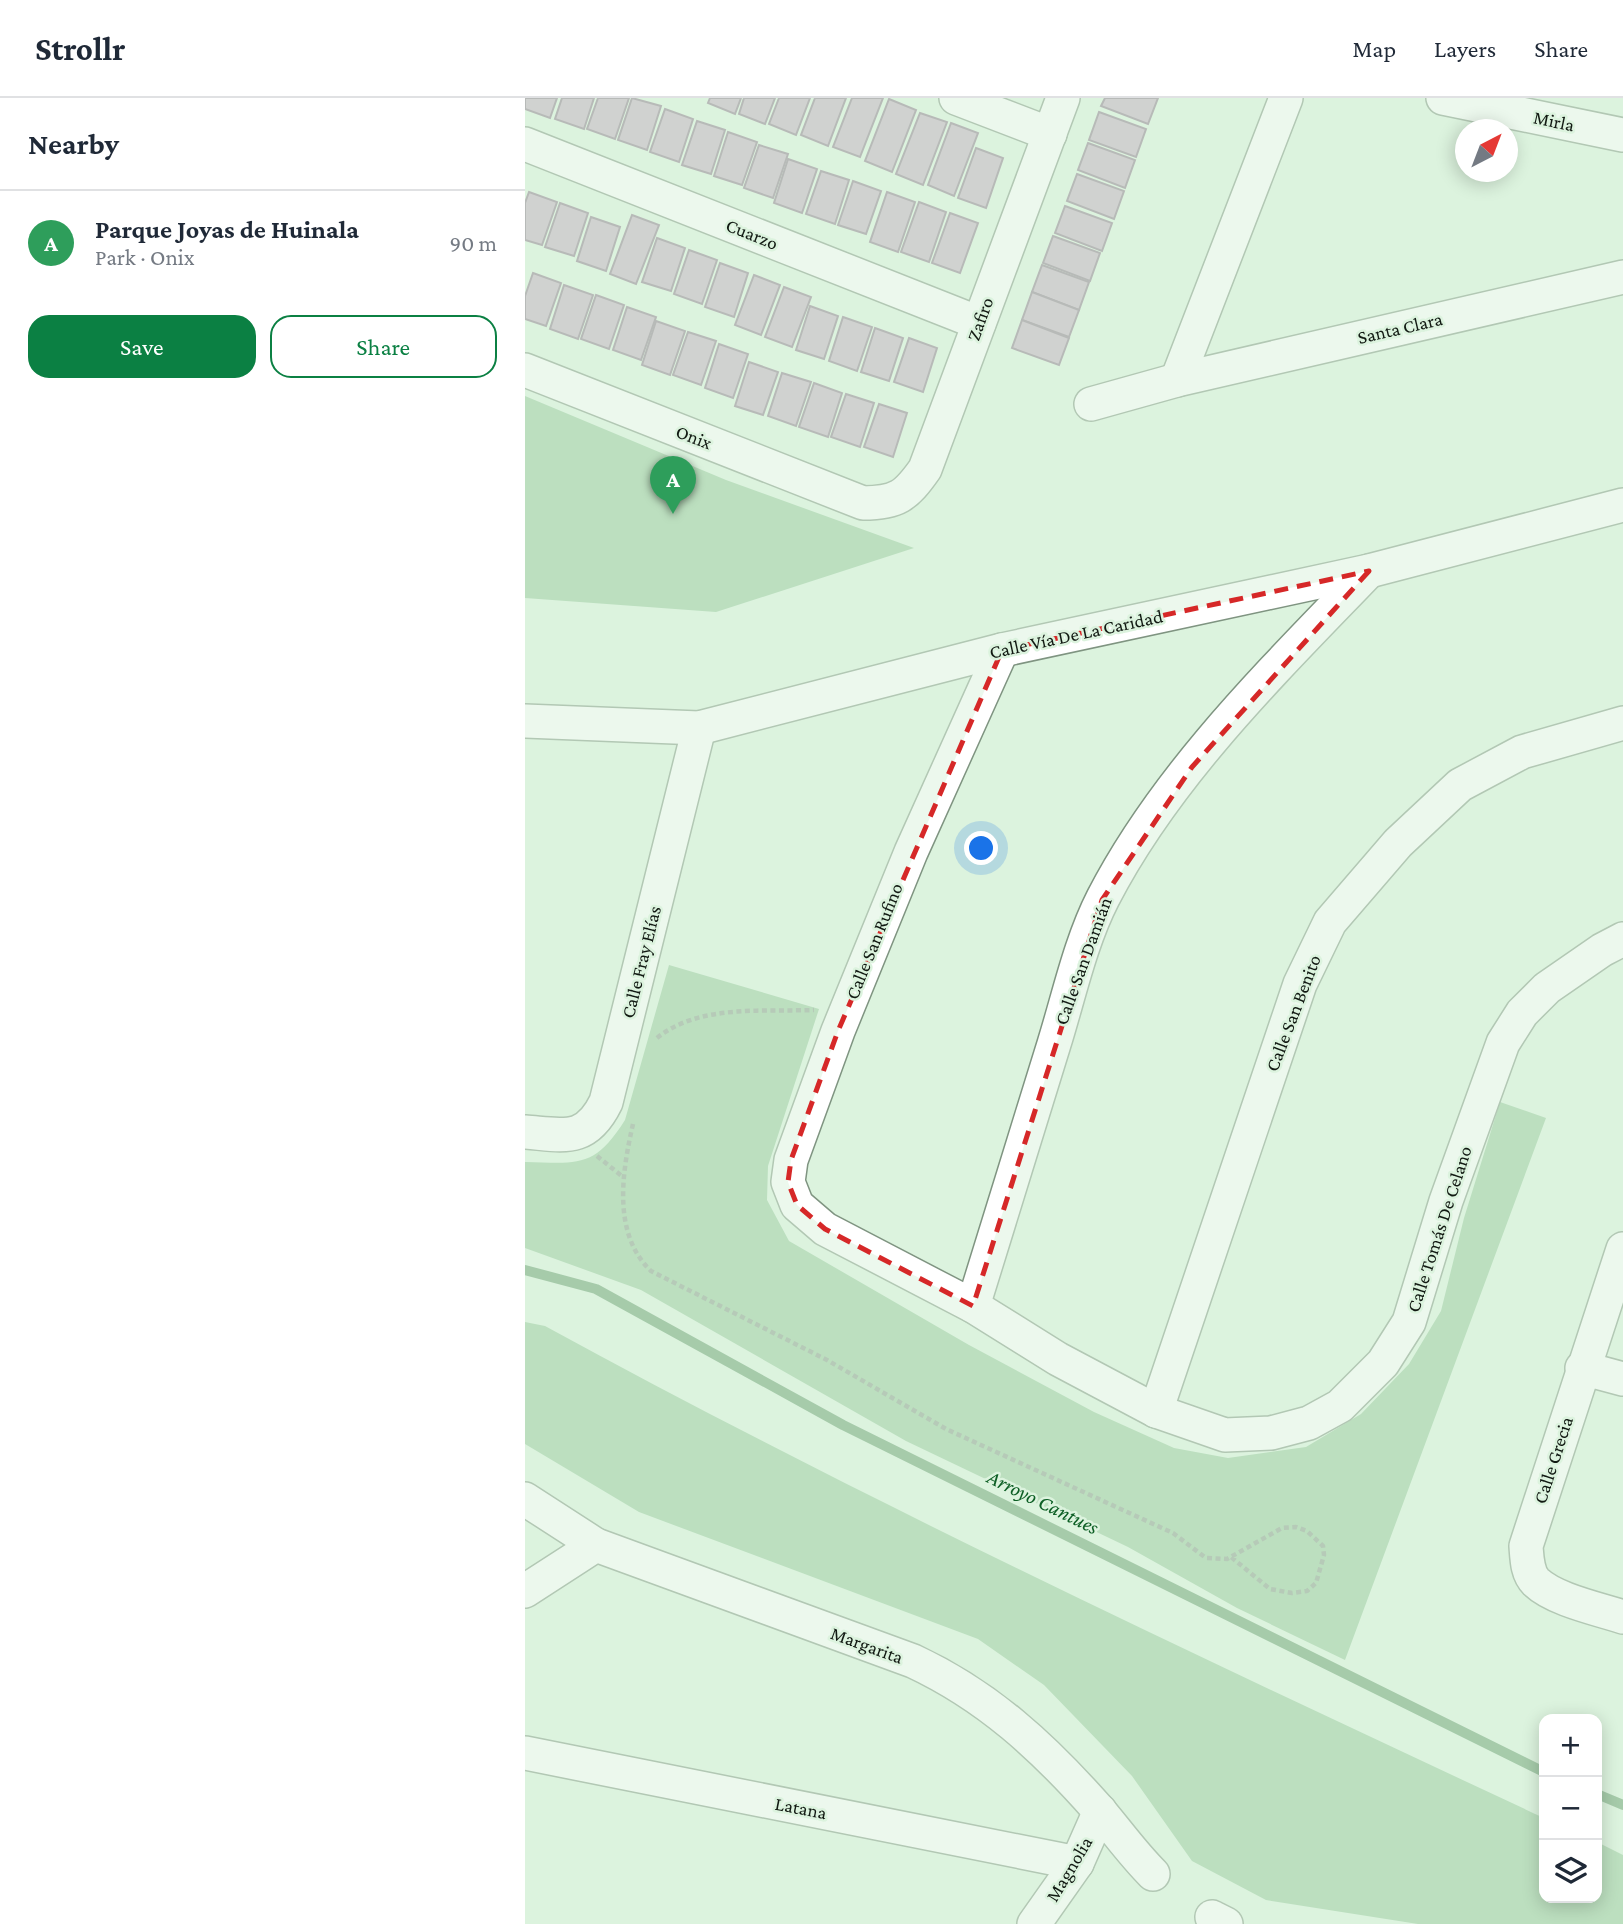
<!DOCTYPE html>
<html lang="en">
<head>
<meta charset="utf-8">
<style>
  :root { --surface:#fff; --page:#f2f2f3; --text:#1f2937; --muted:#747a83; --line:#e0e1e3; --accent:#0b8043 }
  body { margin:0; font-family:"Crimson Pro",serif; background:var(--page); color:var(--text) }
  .controls { position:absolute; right:21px; bottom:21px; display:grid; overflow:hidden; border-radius:14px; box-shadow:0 4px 18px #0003 }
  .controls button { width:63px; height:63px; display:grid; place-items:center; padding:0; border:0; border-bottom:2px solid var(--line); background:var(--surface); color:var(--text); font:35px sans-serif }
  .compass { position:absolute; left:930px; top:21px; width:63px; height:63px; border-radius:50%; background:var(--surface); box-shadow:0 4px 18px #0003; rotate:42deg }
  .you { position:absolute; left:457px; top:751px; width:24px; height:24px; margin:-18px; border:5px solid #fff; border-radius:50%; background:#1a73e8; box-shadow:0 0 0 10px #1a73e833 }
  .badge { display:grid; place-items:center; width:46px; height:46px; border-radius:50%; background:var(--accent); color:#fff; font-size:23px; font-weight:700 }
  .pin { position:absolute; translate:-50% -58px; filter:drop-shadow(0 2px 4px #0008) }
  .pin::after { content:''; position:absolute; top:37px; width:24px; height:21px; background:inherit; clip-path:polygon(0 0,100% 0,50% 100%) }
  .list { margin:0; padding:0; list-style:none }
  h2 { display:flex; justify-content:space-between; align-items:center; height:91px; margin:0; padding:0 28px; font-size:30px }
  h2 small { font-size:23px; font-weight:400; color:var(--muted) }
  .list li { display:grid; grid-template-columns:46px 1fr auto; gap:21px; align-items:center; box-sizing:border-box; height:105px; padding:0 28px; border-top:2px solid var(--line) }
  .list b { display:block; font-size:26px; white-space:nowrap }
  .list p { margin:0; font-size:23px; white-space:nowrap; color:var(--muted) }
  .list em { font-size:23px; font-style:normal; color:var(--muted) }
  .actions { display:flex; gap:14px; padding:21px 28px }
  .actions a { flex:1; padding:16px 0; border:2px solid var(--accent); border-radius:21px; text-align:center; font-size:24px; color:var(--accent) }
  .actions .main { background:var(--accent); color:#fff }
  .icon { flex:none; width:38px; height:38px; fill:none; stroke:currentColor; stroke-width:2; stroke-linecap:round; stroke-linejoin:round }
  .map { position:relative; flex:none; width:1098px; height:1826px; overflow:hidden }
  header { display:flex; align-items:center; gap:42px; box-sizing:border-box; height:98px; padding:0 35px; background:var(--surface); border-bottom:2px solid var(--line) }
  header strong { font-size:33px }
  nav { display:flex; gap:38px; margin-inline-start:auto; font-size:24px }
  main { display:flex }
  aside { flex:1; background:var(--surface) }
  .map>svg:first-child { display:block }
  .park { fill:#94c89a }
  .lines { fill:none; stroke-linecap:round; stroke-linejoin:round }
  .stream { stroke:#649b6c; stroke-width:10 }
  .building { fill:#c1abbf; stroke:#8b7789; stroke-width:2 }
  .minor-casing { stroke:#7f9481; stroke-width:36 }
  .path { stroke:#889989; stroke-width:4.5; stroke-dasharray:5 3.5; stroke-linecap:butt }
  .minor { stroke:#fff; stroke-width:33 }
  .marked { fill:none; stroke:#d62828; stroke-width:5; stroke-dasharray:14 9; stroke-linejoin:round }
  .labels { text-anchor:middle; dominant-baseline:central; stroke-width:5; stroke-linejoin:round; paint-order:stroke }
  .street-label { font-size:19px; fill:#111912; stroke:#dcf3de }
  .water-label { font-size:21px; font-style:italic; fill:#0d5f25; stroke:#dcf3de }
</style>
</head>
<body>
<header>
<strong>Strollr</strong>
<nav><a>Map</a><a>Layers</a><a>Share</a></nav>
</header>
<main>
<aside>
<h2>Nearby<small></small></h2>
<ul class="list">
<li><span class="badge" style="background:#2e9e5b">A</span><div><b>Parque Joyas de Huinala</b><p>Park · Onix</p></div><em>90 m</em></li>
</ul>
<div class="actions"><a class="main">Save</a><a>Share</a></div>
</aside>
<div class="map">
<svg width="1098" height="1826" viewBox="0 0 1098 1826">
  <rect width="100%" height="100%" fill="#dcf3de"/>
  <g class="park">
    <polygon points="0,298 201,382 389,450 191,514 0,500"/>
    <path d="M144,867L294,911L243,1068L242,1102L264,1143L444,1247L569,1314L649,1350L703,1360L781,1349L836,1316L884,1266L916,1213L939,1120L975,1004L1021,1020L820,1562L712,1510L603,1449L381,1343L116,1192L0,1150V1064C53,1065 69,1071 100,1022Z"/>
    <path d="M0,1224L20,1228C346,1406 683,1563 1019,1720V1800H1072V1744L1098,1757V1826H893L741,1802L667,1763L607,1678L519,1587L453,1541L114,1414L0,1346Z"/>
  </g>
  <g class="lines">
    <g class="stream">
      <polyline points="0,1172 71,1191 318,1327 1019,1674"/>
      <polyline points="1072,1696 1098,1707"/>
    </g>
  </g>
  <g class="building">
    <polygon points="0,0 32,0 25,20 0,11"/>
    <polygon points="37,0 69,0 59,31 30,21"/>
    <polygon points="73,0 104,0 90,41 62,31"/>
    <polygon points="107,0 136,8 122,52 93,42"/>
    <polygon points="185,0 216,0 210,16 183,5"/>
    <polygon points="219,0 250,0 240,26 214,16"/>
    <polygon points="254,0 285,0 271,37 244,26"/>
    <polygon points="290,0 321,0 303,48 276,37"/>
    <polygon points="327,0 358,0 335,59 308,49"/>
    <polygon points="580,0 633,0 623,26 576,8"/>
    <polygon points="364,1 391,12 367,74 340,63"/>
    <polygon points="140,11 168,21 154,64 125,54"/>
    <polygon points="574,14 621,31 611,59 564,42"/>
    <polygon points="395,15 422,24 398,87 371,76"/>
    <polygon points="172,23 200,32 186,76 157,67"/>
    <polygon points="426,25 453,35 429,98 403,87"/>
    <polygon points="203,34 232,44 217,87 189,78"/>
    <polygon points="563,45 610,62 600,90 553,72"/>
    <polygon points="234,47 263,56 248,100 219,90"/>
    <polygon points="451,50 478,60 461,110 433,100"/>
    <polygon points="263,61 292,71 277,115 249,105"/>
    <polygon points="296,73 324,82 310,126 281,116"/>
    <polygon points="552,76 599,93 589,121 542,103"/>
    <polygon points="328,83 356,93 341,136 313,127"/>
    <polygon points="4,94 32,104 17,147 0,142 0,105"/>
    <polygon points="362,94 390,104 373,154 345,144"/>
    <polygon points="394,104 421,114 404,164 376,154"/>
    <polygon points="35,105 63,115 49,158 20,149"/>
    <polygon points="540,108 587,125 577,153 530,135"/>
    <polygon points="425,115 453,125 435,175 407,165"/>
    <polygon points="107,117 134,127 111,186 85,176"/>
    <polygon points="66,119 95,129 81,173 52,163"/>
    <polygon points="528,138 575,155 565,183 518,165"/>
    <polygon points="132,140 160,150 146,193 117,184"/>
    <polygon points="164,152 192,162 177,206 149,196"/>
    <polygon points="195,165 223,175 209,219 180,209"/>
    <polygon points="517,167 564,184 554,212 507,194"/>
    <polygon points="8,175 36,185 21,228 0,221 0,198"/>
    <polygon points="229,177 255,187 236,237 210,227"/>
    <polygon points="39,187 68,197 53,241 25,231"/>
    <polygon points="259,189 286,199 267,249 240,239"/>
    <polygon points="507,194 554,212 544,239 497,222"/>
    <polygon points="71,197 99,207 84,251 56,241"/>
    <polygon points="285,208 313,218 299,261 271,252"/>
    <polygon points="102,209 131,219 116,262 88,252"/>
    <polygon points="318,219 347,229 332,273 304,263"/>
    <polygon points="497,222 544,240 534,267 487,250"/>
    <polygon points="131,223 160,233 145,277 117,267"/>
    <polygon points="350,230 378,240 364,283 336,274"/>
    <polygon points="163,234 191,243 176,287 148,277"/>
    <polygon points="384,240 412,250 398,294 369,284"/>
    <polygon points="194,246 223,256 208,300 180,290"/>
    <polygon points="224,264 253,274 238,317 210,308"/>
    <polygon points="257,275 286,284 271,328 243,318"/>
    <polygon points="289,285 317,295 303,339 274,329"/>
    <polygon points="321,296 349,305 335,349 306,339"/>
    <polygon points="354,306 382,315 368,359 339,349"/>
  </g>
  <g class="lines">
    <g class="minor-casing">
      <g id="minor">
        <polyline points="431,0 525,36"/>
        <polyline points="918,0 1098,37"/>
        <polyline points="0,46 454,225"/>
        <path d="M0,272L338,405C372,405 381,398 400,371L538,0"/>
        <polyline points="652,282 761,0"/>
        <polyline points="566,306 652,282 1098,179"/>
        <polyline points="477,552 386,754 313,933 266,1062 263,1084 272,1107 300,1131 448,1208 533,1261 631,1313 700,1337 746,1335 784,1325 815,1308 858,1265 884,1224 921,1103 978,945 997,915 1022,890 1077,852 1098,841"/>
        <polyline points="0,623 174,630 477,552 844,473 1098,407"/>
        <path d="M0,1034C39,1037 61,1045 81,1004L174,630"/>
        <path d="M1098,1151L1001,1448C1002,1461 1002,1475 1011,1484C1030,1502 1074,1511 1098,1519"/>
        <path d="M448,1208C475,1121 502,1033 529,946C544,898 555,845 578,800C642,676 748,573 844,473"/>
        <polyline points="1057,1270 1098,1281"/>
        <polyline points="631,1313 775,886 805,824 873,745 935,687 997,654 1098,625"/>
        <path d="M0,1401L71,1447L388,1563C463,1598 518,1649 572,1710C591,1732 607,1755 628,1776"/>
        <polyline points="0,1493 71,1447"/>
        <polyline points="0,1655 552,1765"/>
        <polyline points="687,1819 701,1826"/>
        <polyline points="509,1826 552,1765 575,1713"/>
      </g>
    </g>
    <g class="path">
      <path d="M132,940C174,906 237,914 289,912"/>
      <path d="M108,1026C97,1074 87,1136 126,1173L302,1262L421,1331L648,1435L681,1460L702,1461L757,1430L771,1429L782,1433L798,1448L799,1457L791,1485L782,1493L767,1495L745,1491L706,1459"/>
      <polyline points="72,1058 98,1079"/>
    </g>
    <use href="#minor" class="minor"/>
  </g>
  <path d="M0 0H1098V1826H0ZM844,473L667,669L577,802L448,1208L300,1131L272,1107L263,1084L266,1062L313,933L477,552Z" fill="#dcf3de" fill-opacity=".55" fill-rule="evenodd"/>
  <path class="marked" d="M844,473L667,669L577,802L448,1208L300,1131L272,1107L263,1084L266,1062L313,933L477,552Z"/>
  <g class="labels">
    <g class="street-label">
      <text transform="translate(1029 23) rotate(12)">Mirla</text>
      <text transform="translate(227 136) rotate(22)">Cuarzo</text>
      <text transform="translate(455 221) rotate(-70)">Zafiro</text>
      <text transform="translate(875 230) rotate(-13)">Santa Clara</text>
      <text transform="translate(169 339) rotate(21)">Onix</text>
      <text transform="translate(551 536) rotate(-12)">Calle Vía De La Caridad</text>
      <text transform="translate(349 843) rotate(-68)">Calle San Rufino</text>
      <text transform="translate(558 863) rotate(-70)">Calle San Damián</text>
      <text transform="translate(116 864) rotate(-76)">Calle Fray Elías</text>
      <text transform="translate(768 915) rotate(-69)">Calle San Benito</text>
      <text transform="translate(914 1131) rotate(-72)">Calle Tomás De Celano</text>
      <text transform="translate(1028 1362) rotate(-72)">Calle Grecia</text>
      <text transform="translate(342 1547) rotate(20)">Margarita</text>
      <text transform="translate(276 1710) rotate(11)">Latana</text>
      <text transform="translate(544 1771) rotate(-59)">Magnolia</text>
    </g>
    <g class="water-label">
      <text transform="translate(518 1404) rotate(26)">Arroyo Cantues</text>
    </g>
  </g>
</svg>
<div class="controls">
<button>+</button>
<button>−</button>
<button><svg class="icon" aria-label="layers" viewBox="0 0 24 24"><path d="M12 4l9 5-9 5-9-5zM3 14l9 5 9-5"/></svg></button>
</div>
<svg class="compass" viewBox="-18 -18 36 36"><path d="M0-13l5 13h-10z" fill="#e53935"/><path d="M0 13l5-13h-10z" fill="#747a83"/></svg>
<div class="you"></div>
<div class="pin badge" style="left:148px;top:416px;background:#2e9e5b">A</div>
</div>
</main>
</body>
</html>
